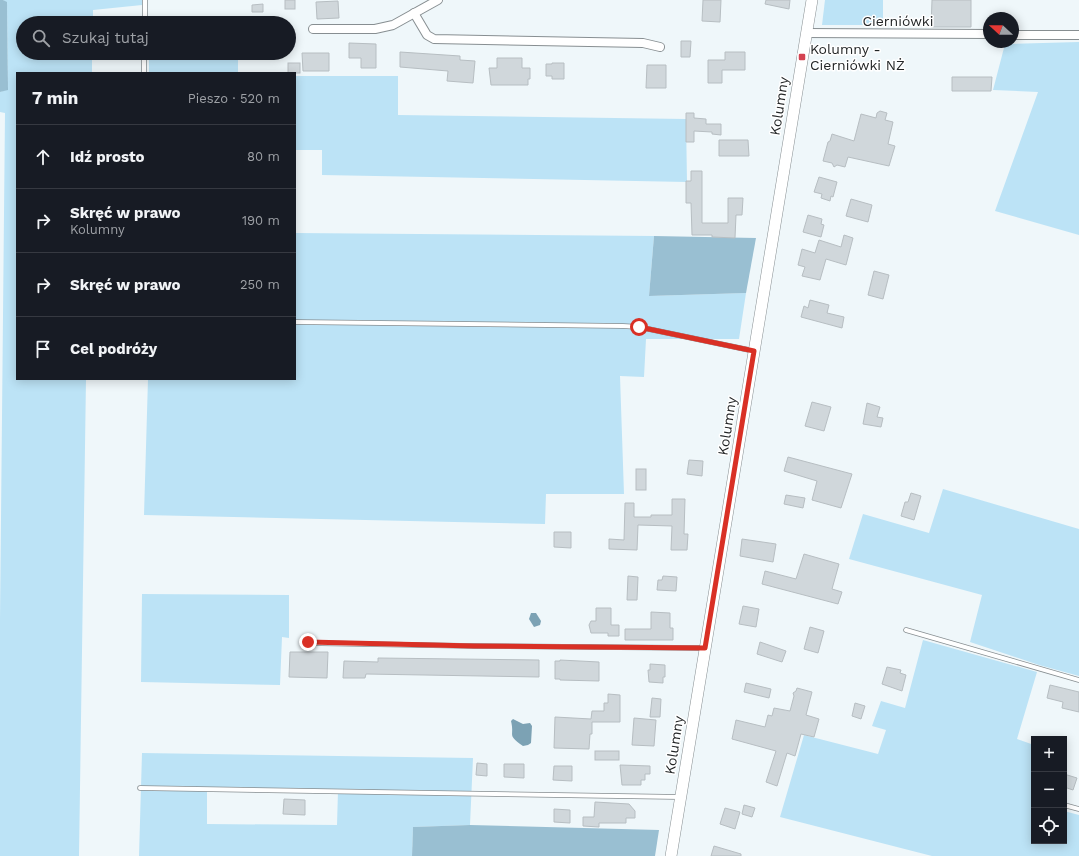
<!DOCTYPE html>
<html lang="pl">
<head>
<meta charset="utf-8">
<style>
  :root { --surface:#171b24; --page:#20242c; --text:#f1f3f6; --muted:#9ea1a6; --line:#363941 }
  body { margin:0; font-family:"Work Sans",sans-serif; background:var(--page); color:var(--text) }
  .controls { position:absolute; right:12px; bottom:12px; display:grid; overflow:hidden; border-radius:0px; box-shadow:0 2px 10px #0003 }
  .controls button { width:36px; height:36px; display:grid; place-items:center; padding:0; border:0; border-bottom:1px solid var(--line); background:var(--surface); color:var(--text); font:20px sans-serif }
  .compass { position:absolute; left:983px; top:12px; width:36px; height:36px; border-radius:50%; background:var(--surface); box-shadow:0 2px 10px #0003; rotate:291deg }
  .stop { position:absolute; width:12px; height:12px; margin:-9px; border:3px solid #d93025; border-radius:50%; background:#fff }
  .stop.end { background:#d93025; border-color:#fff; box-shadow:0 1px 4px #0008 }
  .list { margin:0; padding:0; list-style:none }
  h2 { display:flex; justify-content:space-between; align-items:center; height:52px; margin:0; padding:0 16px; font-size:17px }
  h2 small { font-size:13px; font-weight:400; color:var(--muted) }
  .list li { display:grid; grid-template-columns:26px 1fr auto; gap:12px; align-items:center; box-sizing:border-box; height:64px; padding:0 16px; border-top:1px solid var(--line) }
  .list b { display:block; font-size:15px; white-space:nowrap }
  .list p { margin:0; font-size:13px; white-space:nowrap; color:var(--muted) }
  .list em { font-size:13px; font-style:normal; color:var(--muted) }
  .icon { flex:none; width:22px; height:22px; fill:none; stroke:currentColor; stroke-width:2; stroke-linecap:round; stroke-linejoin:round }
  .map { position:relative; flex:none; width:1079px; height:856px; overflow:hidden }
  .search { position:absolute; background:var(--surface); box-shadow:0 2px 10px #0003; left:16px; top:16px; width:280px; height:44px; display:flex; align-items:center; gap:10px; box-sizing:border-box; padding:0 14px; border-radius:22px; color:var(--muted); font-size:15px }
  .panel { position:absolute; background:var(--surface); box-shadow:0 2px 10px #0003; left:16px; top:72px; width:280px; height:308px; border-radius:0px }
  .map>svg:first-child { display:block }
  .green { fill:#bce3f6; fill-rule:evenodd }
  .forest { fill:#99bfd2 }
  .water { fill:#7ca2b4 }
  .building { fill:#d0d7db; stroke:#b7bec2 }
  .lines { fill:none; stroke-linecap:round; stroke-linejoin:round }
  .lane-casing { stroke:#878e91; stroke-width:5.5 }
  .street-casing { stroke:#878e91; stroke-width:10 }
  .secondary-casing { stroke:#878e91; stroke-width:12 }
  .lane { stroke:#fff; stroke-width:4 }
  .street { stroke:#fff; stroke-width:8 }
  .secondary { stroke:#fff; stroke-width:11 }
  .route { stroke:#d93025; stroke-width:5 }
  .poi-dot { fill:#d44351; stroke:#fff; stroke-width:1.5 }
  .labels { text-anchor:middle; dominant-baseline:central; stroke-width:3; stroke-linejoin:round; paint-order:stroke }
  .street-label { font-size:14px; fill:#222526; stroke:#fff }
  .poi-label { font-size:14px; fill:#222526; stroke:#fff; text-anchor:start }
</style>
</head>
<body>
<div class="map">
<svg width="1079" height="856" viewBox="0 0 1079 856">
  <rect width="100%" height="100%" fill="#eff7fa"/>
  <g class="green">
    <polygon points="3,0 142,0 142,5 93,10 93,23 23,23 23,53 92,53 92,73 17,73 17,379 86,379 79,856 0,856 0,620 5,113 0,112 0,92 8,89 7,3"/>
    <polygon points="825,0 883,0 883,25 822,25"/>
    <polygon points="1079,42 1079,235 995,211 1038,92 993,90 1005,44"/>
    <rect x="149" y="53" width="89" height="20"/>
    <polygon points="295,76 398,76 398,115 686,119 687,182 322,175 322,150 295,150"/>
    <polygon points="295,233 654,236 649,296 746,293 739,339 646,339 644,377 620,376 624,494 546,494 545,524 144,515 148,379 295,379"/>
    <polygon points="943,489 1079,529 1079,676 1039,665 970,642 982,595 849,559 863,514 929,533"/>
    <polygon points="142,594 289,595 289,638 282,637 280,685 141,682"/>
    <polygon points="923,640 1037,672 1017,739 1034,745 1034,841 1064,841 1064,811 1079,815 1079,856 932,856 780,817 804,735 878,754 886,730 872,726 881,701 905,708"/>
    <path d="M142,753L473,758L470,825L413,827L412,856H139ZM207,788L338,791L337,825L207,824Z"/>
  </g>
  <g class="forest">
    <polygon points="0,0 3,0 7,2 8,90 0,92"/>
    <polygon points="654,236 756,238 746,293 649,296"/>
    <polygon points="470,825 659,830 655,856 412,856 413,827"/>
  </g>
  <g class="water">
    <polygon points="531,613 536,613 541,621 540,625 534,627 529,619"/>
    <path d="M513,719L523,724L530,723L532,726L531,743L528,745L523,746C506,734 515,737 511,721Z"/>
  </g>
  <g class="building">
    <rect x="285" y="0" width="10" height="9"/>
    <polygon points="703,0 721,0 720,22 702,21"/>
    <polygon points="766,0 790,0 789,9 765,4"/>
    <polygon points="932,0 971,0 971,27 931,27"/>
    <polygon points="338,1 339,18 317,19 316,2"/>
    <polygon points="263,4 263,12 252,12 252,5"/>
    <polygon points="681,41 691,41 690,57 681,57"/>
    <polygon points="349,43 376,44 376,68 361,68 361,58 349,58"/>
    <polygon points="400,52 460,56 460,60 475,61 473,83 447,81 448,71 400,67"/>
    <polygon points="725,52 745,52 745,70 722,70 722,83 708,83 708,60 725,60"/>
    <polygon points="302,53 329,53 329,71 303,71"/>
    <polygon points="497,58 522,58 522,68 530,68 530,79 528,79 528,85 491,85 489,68 497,68"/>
    <rect x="288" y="63" width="12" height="10"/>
    <polygon points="552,63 564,63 564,79 552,79 552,76 546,76 546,64 552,64"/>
    <polygon points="647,65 666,65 666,88 646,88"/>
    <polygon points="952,77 992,77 991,91 952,91"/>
    <polygon points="880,111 887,113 885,120 893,122 888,144 895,146 889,166 848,157 845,167 837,165 834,167 832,163 823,161 828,142 830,141 832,134 854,141 861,114 876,118 877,113"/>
    <polygon points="686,113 694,113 694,118 706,119 706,124 721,124 721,135 712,134 712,132 694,131 694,142 686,142"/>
    <polygon points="719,140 748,140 749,156 719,156"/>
    <polygon points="691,171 702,171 702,223 728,223 728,198 743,198 742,215 736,215 735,238 712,237 712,235 692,235 691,203 686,203 686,181 691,181"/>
    <polygon points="819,177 837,182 833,197 831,196 830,201 821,198 822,194 814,192"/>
    <polygon points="851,199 872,205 868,222 846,216"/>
    <polygon points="808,215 822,219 821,224 824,225 821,237 803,232"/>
    <polygon points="844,235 853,238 846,265 826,259 820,280 802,276 805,267 798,265 802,249 815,253 819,240 841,247"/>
    <polygon points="874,271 889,275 883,299 868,295"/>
    <polygon points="810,300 829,305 827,313 844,317 842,328 801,317 804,306 808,308"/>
    <polygon points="812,402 831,407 824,431 805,426"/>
    <polygon points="867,403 880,407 877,417 883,418 881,427 863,424"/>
    <polygon points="788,457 852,474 841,508 812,500 817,481 784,471"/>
    <polygon points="689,460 703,461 702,476 687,474"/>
    <rect x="636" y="469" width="10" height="21"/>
    <polygon points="911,493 921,496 914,520 901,516 905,502 908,502"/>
    <polygon points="786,495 805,498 803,508 784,504"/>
    <polygon points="672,499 685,499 684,534 688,534 687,550 671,550 672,526 638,525 637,550 609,549 609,539 624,540 625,503 634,503 634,517 651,517 651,515 672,515"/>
    <polygon points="554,532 571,532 571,548 554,547"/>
    <polygon points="742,539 776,544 773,562 740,556"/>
    <polygon points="804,554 839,564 832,589 842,592 838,604 762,584 765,571 796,579"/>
    <polygon points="628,576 638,577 637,600 627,600"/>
    <polygon points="663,576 677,577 676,591 657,590 658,580 662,580"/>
    <polygon points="743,606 759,609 756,627 739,624"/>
    <polygon points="596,608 611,608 611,625 619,625 619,636 608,636 608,633 591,633 589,625 591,621 596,621"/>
    <polygon points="651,612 670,613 670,628 673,628 673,640 625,640 625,629 651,629"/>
    <polygon points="810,627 824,631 818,653 804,649"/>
    <polygon points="760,642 786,651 782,662 757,654"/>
    <polygon points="290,652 328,652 327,678 289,677"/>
    <polygon points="378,658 539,660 539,677 366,674 365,678 343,678 344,661 378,662"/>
    <polygon points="560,660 599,662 599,681 560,680 560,679 555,679 555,661 560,661"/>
    <polygon points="650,664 665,665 665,677 663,677 663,683 649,682 648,670 650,670"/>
    <polygon points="887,667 901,670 900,673 906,675 902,691 882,684"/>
    <polygon points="746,683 771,689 769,698 744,692"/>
    <polygon points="1050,685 1079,692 1079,712 1062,708 1063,702 1047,698"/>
    <polygon points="797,688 812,692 806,715 819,719 814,737 801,734 795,756 787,753 777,786 766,782 776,751 732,739 736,720 765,727 768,715 772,716 774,708 790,711 794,696 793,693 796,691"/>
    <polygon points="608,694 620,695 620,722 592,722 592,734 590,734 589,749 554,748 555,717 591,719 592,711 604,711 604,703 608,703"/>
    <polygon points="652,698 661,699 660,717 650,717"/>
    <polygon points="855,703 865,706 861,719 852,716"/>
    <polygon points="634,718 656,720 654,746 632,745"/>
    <rect x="595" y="751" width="24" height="9"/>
    <polygon points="477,763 487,764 487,776 476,775"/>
    <polygon points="504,764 524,764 524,778 504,777"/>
    <polygon points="620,765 650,766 650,774 645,774 645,780 641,780 641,785 622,785"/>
    <polygon points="554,766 572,766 572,781 553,780"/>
    <polygon points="1064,774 1077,778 1073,790 1064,787"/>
    <polygon points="284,799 305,800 305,815 283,814"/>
    <polygon points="595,802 629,804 635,811 635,818 626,818 626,823 599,823 599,827 583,826 583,817 594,817"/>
    <polygon points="744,805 755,808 752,817 742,814"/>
    <polygon points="725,808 740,812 735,829 720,824"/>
    <polygon points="554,809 570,810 570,823 554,822"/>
    <polygon points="714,846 741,854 741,856 711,856"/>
  </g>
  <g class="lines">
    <g class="lane-casing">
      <g id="lane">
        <polyline points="145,23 145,0"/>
        <polyline points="144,73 144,53"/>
        <polyline points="295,322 623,326 639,327 754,351"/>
        <polyline points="906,630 1079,680"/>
        <polyline points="308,643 474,646 703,648"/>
        <polyline points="140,788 680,797"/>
        <polyline points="1064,805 1079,809"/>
      </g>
    </g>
    <g class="street-casing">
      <g id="street">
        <polyline points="414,13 427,35 434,39 643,43 660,47"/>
        <polyline points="313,29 375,29 393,25 438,0"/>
        <polyline points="806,33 989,34"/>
        <polyline points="1013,35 1079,35"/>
      </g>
    </g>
    <g class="secondary-casing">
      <polyline id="secondary" points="671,856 812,0"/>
    </g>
    <use href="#lane" class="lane"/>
    <use href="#street" class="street"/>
    <use href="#secondary" class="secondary"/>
  </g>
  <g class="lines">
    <polyline class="route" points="308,642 474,646 705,648 754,351 639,327"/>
  </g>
  <rect class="poi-dot" x="798" y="53" width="8" height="8" rx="2"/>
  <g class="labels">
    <g class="street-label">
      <text x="898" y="21">Cierniówki</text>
      <text transform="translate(779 106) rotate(-81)">Kolumny</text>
      <text transform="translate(727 426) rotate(-81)">Kolumny</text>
      <text transform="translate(674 745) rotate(-81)">Kolumny</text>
    </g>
    <g class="poi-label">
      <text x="810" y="49">Kolumny -<tspan x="810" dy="16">Cierniówki NŻ</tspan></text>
    </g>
  </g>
</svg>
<div class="controls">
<button>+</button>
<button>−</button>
<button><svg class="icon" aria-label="locate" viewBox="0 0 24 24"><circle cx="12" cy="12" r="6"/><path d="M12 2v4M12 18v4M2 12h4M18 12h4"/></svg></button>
</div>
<svg class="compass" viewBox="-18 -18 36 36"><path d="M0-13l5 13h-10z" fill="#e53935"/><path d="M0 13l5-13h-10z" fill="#9ea1a6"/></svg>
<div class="stop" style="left:639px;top:327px"></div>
<div class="stop end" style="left:308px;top:642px"></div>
<div class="search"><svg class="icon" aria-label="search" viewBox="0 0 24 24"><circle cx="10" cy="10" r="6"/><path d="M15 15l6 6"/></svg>Szukaj tutaj</div>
<section class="panel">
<h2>7 min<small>Pieszo · 520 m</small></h2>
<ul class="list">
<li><svg class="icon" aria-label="ahead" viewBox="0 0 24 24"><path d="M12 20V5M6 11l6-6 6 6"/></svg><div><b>Idź prosto</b></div><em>80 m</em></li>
<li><svg class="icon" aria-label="right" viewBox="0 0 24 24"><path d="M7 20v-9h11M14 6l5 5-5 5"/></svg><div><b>Skręć w prawo</b><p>Kolumny</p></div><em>190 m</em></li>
<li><svg class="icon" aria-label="right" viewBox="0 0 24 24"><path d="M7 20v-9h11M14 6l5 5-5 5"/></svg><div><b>Skręć w prawo</b></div><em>250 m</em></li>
<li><svg class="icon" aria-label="arrive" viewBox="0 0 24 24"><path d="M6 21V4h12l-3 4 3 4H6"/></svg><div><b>Cel podróży</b></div></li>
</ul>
</section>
</div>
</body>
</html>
